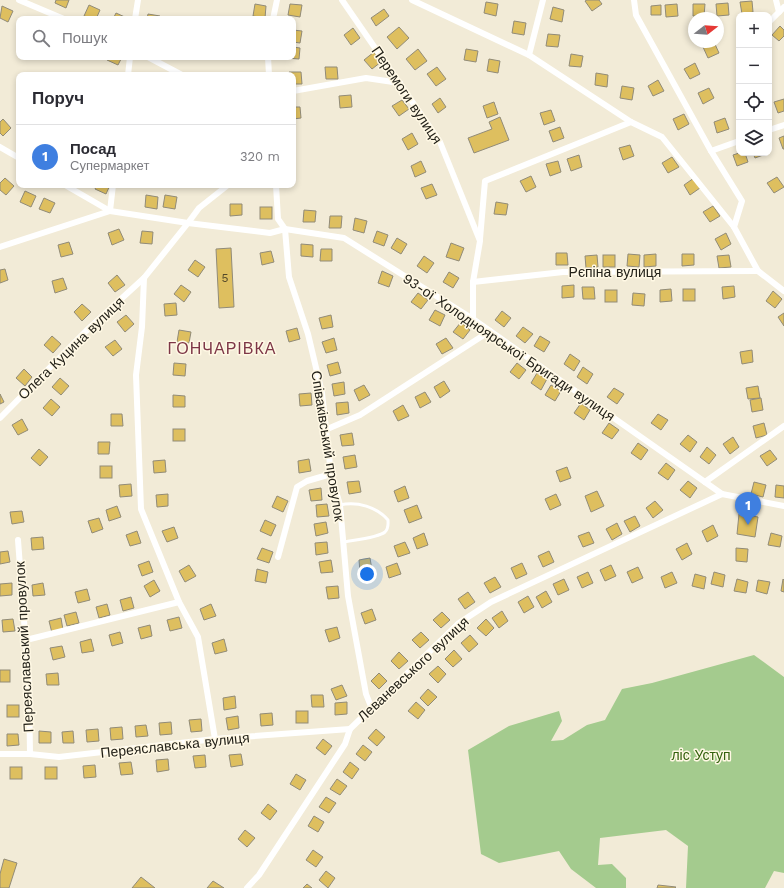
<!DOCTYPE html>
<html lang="uk">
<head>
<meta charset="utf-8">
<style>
  :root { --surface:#fff; --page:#f7f7f7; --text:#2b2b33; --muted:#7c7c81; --line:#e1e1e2; --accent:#ea580c }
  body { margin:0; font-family:"Work Sans",sans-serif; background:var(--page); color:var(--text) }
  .controls { position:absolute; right:12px; top:12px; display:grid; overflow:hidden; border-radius:8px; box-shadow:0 2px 6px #0003 }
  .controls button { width:36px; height:36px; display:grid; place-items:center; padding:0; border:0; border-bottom:1px solid var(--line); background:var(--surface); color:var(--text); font:20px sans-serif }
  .compass { position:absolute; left:688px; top:12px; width:36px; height:36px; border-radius:50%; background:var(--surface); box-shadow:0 2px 6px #0003; rotate:73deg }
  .you { position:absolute; left:367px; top:574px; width:14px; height:14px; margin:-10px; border:3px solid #fff; border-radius:50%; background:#1a73e8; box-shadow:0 0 0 6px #1a73e833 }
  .badge { display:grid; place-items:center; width:26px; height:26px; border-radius:50%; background:var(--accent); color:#fff; font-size:13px; font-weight:700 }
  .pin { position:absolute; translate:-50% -33px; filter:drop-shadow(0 1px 2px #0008) }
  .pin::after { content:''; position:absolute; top:21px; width:14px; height:12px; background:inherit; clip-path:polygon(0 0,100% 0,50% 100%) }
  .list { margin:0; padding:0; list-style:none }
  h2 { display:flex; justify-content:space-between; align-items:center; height:52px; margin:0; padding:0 16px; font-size:17px }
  h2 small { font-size:13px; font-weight:400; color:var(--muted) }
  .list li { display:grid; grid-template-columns:26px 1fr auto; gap:12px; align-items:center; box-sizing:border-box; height:64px; padding:0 16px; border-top:1px solid var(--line) }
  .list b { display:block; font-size:15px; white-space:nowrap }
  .list p { margin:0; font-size:13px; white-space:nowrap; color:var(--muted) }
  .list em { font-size:13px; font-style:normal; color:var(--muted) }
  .icon { flex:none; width:22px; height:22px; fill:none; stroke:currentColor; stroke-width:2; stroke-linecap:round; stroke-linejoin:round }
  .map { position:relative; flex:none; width:784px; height:888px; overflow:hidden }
  .search { position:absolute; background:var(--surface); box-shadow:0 2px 6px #0003; left:16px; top:16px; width:280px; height:44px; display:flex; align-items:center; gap:10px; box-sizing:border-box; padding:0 14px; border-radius:8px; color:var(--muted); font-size:15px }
  .panel { position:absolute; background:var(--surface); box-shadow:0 2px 6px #0003; left:16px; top:72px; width:280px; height:116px; border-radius:8px }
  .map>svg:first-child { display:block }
  .green { fill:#a4cb8e }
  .building { fill:#debf5f; stroke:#918b78 }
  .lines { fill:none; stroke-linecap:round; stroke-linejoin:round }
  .service { stroke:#fff; stroke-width:3 }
  .minor { stroke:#fff; stroke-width:6 }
  .labels { text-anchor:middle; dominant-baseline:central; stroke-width:3; stroke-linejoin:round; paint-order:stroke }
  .number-label { font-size:12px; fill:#52482a }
  .street-label { font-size:14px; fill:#232119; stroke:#fff8e4 }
  .park-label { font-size:14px; fill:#33610d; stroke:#fff8e4 }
  .quarter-label { font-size:16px; letter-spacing:1px; fill:#7d3647; stroke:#fff8e4 }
</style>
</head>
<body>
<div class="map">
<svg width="784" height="888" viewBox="0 0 784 888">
  <rect width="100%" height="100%" fill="#f2ebd7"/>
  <polygon class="green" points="754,655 784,677 784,873 774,871 765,888 686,888 688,846 666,830 600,838 598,865 612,864 626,878 626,888 596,888 571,869 559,851 499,863 481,854 468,750 509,726 559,711 562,721 551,741 563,740 587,725 605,720 622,689 652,683"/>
  <g class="building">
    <polygon points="56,0 69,0 66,8 55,3"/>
    <polygon points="587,0 599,0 602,4 592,11 585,1"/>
    <polygon points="752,1 753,12 742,14 740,2"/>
    <polygon points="486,2 498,4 496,16 484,13"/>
    <polygon points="728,3 729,15 717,16 716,4"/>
    <polygon points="255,4 266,6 265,18 253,16"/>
    <polygon points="290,4 302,5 300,17 288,15"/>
    <polygon points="677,4 678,16 666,17 665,5"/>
    <polygon points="693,4 705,4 704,16 693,16"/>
    <polygon points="89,5 100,10 96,19 84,16"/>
    <polygon points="661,5 661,15 651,15 651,6"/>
    <polygon points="2,6 13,11 8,22 0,18"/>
    <polygon points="553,7 564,10 562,22 550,19"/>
    <polygon points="384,9 389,16 376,26 371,18"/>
    <polygon points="116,13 127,18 126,19 113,19"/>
    <polygon points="148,14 160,16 159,19 147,19"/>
    <polygon points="514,21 526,23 524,35 512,33"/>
    <polygon points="780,26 784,30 784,36 779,41 772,35"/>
    <polygon points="399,27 409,38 397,49 387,37"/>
    <polygon points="353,28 360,38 351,45 344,35"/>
    <polygon points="293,30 302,31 300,43 293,42"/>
    <polygon points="548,34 560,35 558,47 546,46"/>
    <polygon points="714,42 719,53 708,58 703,47"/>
    <polygon points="293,47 300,48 299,59 287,58 287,57 293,57"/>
    <polygon points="418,49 427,61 415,70 406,59"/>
    <polygon points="466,49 478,51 476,62 464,60"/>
    <polygon points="374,52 381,62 372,69 364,60"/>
    <polygon points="571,54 583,56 581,67 569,66"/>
    <polygon points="109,57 122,57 118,65 107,60"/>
    <polygon points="489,59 500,61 498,73 487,71"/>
    <polygon points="695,63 700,74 690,79 684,69"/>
    <polygon points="325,67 337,67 338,79 326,79"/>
    <polygon points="437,67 446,79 436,86 427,74"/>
    <polygon points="289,72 301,72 302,84 293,84 293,75 289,75"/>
    <polygon points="596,73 608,75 607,87 595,85"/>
    <polygon points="658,80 664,91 653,96 648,86"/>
    <polygon points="622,86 634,88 632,100 620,98"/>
    <polygon points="709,88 714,98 703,104 698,93"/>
    <polygon points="351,95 352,107 340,108 339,96"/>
    <polygon points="440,98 446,107 438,113 432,104"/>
    <polygon points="784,99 784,111 778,113 774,102"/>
    <polygon points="402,100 409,109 399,116 392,106"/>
    <polygon points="494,102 498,114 487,118 483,106"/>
    <polygon points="293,107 300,107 301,118 293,119"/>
    <polygon points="551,110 555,121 544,125 540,113"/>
    <polygon points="684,114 689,124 678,130 673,119"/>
    <polygon points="500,117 509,140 474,153 468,138 492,129 489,122"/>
    <polygon points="725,118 729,129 717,133 714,122"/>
    <polygon points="3,119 11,128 3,136 0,133 0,122"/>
    <polygon points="560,127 564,138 553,142 549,131"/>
    <polygon points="412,133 418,144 408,150 402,139"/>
    <polygon points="784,136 784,149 783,149 779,138"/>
    <polygon points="630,145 634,156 623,160 619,148"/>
    <polygon points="739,153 745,153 748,162 737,166 733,155"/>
    <polygon points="753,153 765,153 766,154 755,158"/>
    <polygon points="579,155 582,167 571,171 567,159"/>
    <polygon points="672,157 679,167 668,173 662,163"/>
    <polygon points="421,161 426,172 415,177 411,166"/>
    <polygon points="558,161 561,172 550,176 546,164"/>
    <polygon points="531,176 536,187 526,192 520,181"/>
    <polygon points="777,177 784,187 774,193 767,183"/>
    <polygon points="5,178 14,186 6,195 0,190 0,183"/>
    <polygon points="694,178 700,188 690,195 684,185"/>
    <polygon points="432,184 437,195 426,199 421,188"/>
    <polygon points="97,185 110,185 106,194 95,189"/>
    <polygon points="25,191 36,196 31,207 20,202"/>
    <polygon points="146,195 158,197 157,209 145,207"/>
    <polygon points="165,195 177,197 175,209 163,207"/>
    <polygon points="44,198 55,203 50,213 39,209"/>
    <polygon points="496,202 508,204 506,215 494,214"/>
    <polygon points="230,204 242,204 242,215 230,216"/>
    <polygon points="713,206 720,216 710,222 703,212"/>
    <rect x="260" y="207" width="12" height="12"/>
    <polygon points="304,210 316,211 315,222 303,222"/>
    <polygon points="330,216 342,216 341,228 329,228"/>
    <polygon points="355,218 367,221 364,233 353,230"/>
    <polygon points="119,229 124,240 112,245 108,233"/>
    <polygon points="142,231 153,232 152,244 140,243"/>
    <polygon points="377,231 388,235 384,246 373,242"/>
    <polygon points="726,233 731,244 721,250 715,239"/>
    <polygon points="397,238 407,244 401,254 391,248"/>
    <polygon points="69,242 73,254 61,257 58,245"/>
    <polygon points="451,243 464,248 459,261 446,257"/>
    <polygon points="301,244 313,245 313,257 301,256"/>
    <polygon points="231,248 234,307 219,308 216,249"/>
    <polygon points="321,249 332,249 332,261 320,261"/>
    <polygon points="271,251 274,262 262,265 260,253"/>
    <polygon points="556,253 567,253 568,265 556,265"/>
    <polygon points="628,254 640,255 639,267 627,266"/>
    <polygon points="656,254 656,266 644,267 644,255"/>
    <polygon points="682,254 694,254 694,265 682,266"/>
    <polygon points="597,255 598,267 586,268 585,256"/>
    <rect x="603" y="255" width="12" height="12"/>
    <polygon points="729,255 731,267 719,268 717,256"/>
    <polygon points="424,256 434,263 427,273 417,266"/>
    <polygon points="195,260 205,267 198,277 188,270"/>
    <polygon points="5,269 8,280 0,283 0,270"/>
    <polygon points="382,271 393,276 389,287 378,283"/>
    <polygon points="449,272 459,278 453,288 443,282"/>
    <polygon points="117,275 125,285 115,292 108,283"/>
    <polygon points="63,278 67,289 55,293 52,281"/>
    <polygon points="181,285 191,292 184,302 174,294"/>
    <polygon points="574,285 574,297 562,298 562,286"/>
    <polygon points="734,286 735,297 723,299 722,287"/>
    <polygon points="582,287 594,287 595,299 583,299"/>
    <polygon points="671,289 672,301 660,302 660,290"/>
    <rect x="683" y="289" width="12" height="12"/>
    <rect x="605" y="290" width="12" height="12"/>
    <polygon points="773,291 782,299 775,308 766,301"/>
    <polygon points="418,293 428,300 421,309 411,302"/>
    <polygon points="633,293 645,294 644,306 632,305"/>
    <polygon points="176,303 177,315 165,316 164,304"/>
    <polygon points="82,304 91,312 82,321 74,312"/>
    <polygon points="435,310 445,315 440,326 429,320"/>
    <polygon points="502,311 511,318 504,327 495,320"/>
    <polygon points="784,313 784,326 778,317"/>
    <polygon points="126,315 134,324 125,332 117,322"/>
    <polygon points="331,315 333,327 322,329 319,318"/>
    <polygon points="461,322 470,330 463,339 453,332"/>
    <polygon points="523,327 533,334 525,343 516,336"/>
    <polygon points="297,328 300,339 289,342 286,331"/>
    <polygon points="179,330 191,332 189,343 177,342"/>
    <polygon points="52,336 61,344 53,353 44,345"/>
    <polygon points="540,336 550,342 544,352 534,346"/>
    <polygon points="334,338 337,350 326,353 322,342"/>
    <polygon points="446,338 453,348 442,354 436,344"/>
    <polygon points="115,340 122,349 113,356 105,347"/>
    <polygon points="752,350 753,362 742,364 740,352"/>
    <polygon points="570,354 580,361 574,371 564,364"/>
    <polygon points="338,362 341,373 330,376 327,365"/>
    <polygon points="174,363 186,364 185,376 173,375"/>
    <polygon points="517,363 526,370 519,379 510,372"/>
    <polygon points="583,367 593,374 587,384 577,377"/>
    <polygon points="24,369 32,377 25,386 16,378"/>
    <polygon points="537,373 547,379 541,390 531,383"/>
    <polygon points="60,378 69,386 61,395 52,387"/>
    <polygon points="444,381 450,391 440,398 434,387"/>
    <polygon points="344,382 345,394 334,396 332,384"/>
    <polygon points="364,385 370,395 359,401 354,390"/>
    <polygon points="551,385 561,391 555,401 545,395"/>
    <polygon points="758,386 760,398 748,399 746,388"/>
    <polygon points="614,388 624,394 617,404 607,397"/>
    <polygon points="425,392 431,402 420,408 415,397"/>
    <polygon points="311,393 312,405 300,406 299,394"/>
    <polygon points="0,394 4,402 0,404"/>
    <polygon points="173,395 185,396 185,407 173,407"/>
    <polygon points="761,398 763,410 752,412 750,400"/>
    <polygon points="51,399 60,407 52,416 43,408"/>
    <polygon points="348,402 349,413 337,415 336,403"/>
    <polygon points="581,403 590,410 584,420 574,413"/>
    <polygon points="403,405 409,416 398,421 393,411"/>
    <polygon points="111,414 122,414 123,426 111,426"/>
    <polygon points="658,414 668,420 661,430 651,423"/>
    <polygon points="22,419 28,430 18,435 12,425"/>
    <polygon points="609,423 619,430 612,439 602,433"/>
    <polygon points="764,423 767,435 756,438 753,426"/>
    <rect x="173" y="429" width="12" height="12"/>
    <polygon points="352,433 354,445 342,446 340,435"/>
    <polygon points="688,435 697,442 690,452 680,444"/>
    <polygon points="733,437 739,447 730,454 723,444"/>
    <polygon points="98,442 110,442 109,454 98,454"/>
    <polygon points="638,443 648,450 641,460 631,453"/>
    <polygon points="707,447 716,455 709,464 700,457"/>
    <polygon points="39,449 48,457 40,466 31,458"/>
    <polygon points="770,450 777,459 767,466 760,456"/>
    <polygon points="355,455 357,467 345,469 343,457"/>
    <polygon points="309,459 311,471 299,473 298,461"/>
    <polygon points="165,460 166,472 154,473 153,461"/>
    <polygon points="666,463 675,470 668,480 658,473"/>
    <rect x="100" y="466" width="12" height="12"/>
    <polygon points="567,467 571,478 560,482 556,471"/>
    <polygon points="359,481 361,492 349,494 347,482"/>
    <polygon points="688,481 697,488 690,498 680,490"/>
    <polygon points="754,482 766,485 763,497 751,494"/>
    <polygon points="131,484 132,496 120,497 119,485"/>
    <polygon points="776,485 784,486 784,498 775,497"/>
    <polygon points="405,486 409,498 398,502 394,491"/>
    <polygon points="321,488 322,500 311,501 309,490"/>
    <polygon points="597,491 604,506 591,512 585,496"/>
    <polygon points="168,494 168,506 157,507 156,495"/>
    <polygon points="556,494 561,505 550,510 545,499"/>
    <polygon points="277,496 288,501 283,512 272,507"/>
    <polygon points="655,501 663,510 653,518 646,508"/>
    <polygon points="327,504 329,516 317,517 316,505"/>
    <polygon points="417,505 422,518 409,523 404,510"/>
    <polygon points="117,506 121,517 109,521 106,510"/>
    <polygon points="22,511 24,522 12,524 10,512"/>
    <polygon points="739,514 758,517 755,537 737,534"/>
    <polygon points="635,516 640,526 630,532 624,521"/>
    <polygon points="99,518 103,529 92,533 88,521"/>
    <polygon points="265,520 276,525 271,536 260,531"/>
    <polygon points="326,522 328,533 316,536 314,524"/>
    <polygon points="617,523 622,534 612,540 606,529"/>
    <polygon points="713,525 718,536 707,542 702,531"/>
    <polygon points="174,527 178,538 167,542 162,531"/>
    <polygon points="137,531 141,543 130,546 126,535"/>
    <polygon points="589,532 594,543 583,547 578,536"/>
    <polygon points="424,533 428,545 417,549 413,538"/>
    <polygon points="771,533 782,536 780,547 768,545"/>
    <polygon points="43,537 44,549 32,550 31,538"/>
    <polygon points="327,542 328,553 316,555 315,543"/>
    <polygon points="405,542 410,553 398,557 394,546"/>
    <polygon points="687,543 692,554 682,560 676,549"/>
    <polygon points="262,548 273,552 269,563 257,559"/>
    <polygon points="736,548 748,549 747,562 736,561"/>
    <polygon points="8,551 10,562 0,564 0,552"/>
    <polygon points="549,551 554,562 543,567 538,556"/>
    <polygon points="370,558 372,570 360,572 359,560"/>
    <polygon points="331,560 333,572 321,573 319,562"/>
    <polygon points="149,561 153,572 142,576 138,565"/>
    <polygon points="397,563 401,574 389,578 386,567"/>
    <polygon points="522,563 527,574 516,579 511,568"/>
    <polygon points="189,565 196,576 185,582 179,571"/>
    <polygon points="611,565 616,576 605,581 600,570"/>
    <polygon points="638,567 643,578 632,583 627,572"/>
    <polygon points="257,569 268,572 266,583 255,581"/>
    <polygon points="588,572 593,583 582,588 577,577"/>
    <polygon points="672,572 677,583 665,588 661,577"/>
    <polygon points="714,572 725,575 723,587 711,584"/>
    <polygon points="695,574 706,577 704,589 692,586"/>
    <polygon points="495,577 501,587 490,593 484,583"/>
    <polygon points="564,579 569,590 558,595 553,584"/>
    <polygon points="737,579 748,582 746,593 734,591"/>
    <polygon points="783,579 784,580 784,592 781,591"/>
    <polygon points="154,580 160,591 150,597 144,586"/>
    <polygon points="758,580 770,582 767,594 756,591"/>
    <polygon points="12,583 12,595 0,596 0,584"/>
    <polygon points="43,583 45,595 33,596 32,585"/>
    <polygon points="338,586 339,598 328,599 326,587"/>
    <polygon points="87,589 90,600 78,603 75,592"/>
    <polygon points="546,591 552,602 542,608 536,597"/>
    <polygon points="468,592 475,602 465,609 458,599"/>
    <polygon points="528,596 534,607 524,613 518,602"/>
    <polygon points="131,597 134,608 123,611 120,600"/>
    <polygon points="107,604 110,615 99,618 96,607"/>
    <polygon points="211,604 216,616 204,620 200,609"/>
    <polygon points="372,609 376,620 365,624 361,613"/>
    <polygon points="502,611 508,621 499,628 492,618"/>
    <polygon points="76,612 79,623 67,626 64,615"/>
    <polygon points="442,612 450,620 441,628 433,620"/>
    <polygon points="179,617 182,628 170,631 167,620"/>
    <polygon points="61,618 63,630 52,633 49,621"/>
    <polygon points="13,619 15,631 3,632 2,620"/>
    <polygon points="486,619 494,628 486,636 477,628"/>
    <polygon points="150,625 152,636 141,639 138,628"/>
    <polygon points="337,627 340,638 329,642 325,630"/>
    <polygon points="120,632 123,643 112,646 109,635"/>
    <polygon points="421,632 429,640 420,648 412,640"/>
    <polygon points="470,635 478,644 469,652 461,643"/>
    <polygon points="91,639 94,651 82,653 80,642"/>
    <polygon points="224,639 227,651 215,654 212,643"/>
    <polygon points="62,646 65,657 53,660 50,648"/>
    <polygon points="454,650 462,659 453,667 445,659"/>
    <polygon points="399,652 408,661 399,669 391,661"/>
    <polygon points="438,666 446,674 438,683 429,674"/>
    <rect x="0" y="670" width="10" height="12"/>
    <polygon points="58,673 59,685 47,685 46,674"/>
    <polygon points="379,673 387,681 379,689 371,681"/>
    <polygon points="342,685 347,696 336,700 331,689"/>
    <polygon points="428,689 437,697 428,706 420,698"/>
    <polygon points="311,695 323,695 324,707 312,707"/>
    <polygon points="235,696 236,708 224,710 223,698"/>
    <polygon points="347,702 347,714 335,715 335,703"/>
    <polygon points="416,702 425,710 418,719 408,711"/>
    <rect x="7" y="705" width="12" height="12"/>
    <rect x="296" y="711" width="12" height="12"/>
    <polygon points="272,713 273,725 261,726 260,714"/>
    <polygon points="238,716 239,728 228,730 226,718"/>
    <polygon points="201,719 202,731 191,732 189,720"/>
    <polygon points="171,722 172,734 160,735 159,723"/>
    <polygon points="146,725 148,736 136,737 135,726"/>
    <polygon points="122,727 123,739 111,740 110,728"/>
    <polygon points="98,729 99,741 87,742 86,730"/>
    <polygon points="376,729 385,737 377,746 368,738"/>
    <polygon points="39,731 51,732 51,743 39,743"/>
    <polygon points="73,731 74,743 63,743 62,732"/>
    <polygon points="7,734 18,734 19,745 7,746"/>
    <polygon points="323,739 332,746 325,755 316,748"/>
    <polygon points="363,745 372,752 365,761 356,754"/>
    <polygon points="241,754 243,765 231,767 229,755"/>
    <polygon points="205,755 206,767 195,768 193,756"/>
    <polygon points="168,759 169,770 157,772 156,760"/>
    <polygon points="131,762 133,774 121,775 119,763"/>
    <polygon points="350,762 359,769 352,779 343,772"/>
    <polygon points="95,765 96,777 84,778 83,766"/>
    <rect x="10" y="767" width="12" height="12"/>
    <rect x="45" y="767" width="12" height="12"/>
    <polygon points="296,774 306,780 300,790 290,784"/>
    <polygon points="337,779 347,786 340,795 330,789"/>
    <polygon points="326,797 336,803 329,813 319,807"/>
    <polygon points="268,804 277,811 270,820 261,813"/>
    <polygon points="314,816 324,822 318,832 308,826"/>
    <polygon points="245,830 255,838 247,847 238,839"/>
    <polygon points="313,850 323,857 316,867 306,860"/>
    <polygon points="4,859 17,863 9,888 0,888 0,874"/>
    <polygon points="326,871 335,878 328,888 319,880"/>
    <polygon points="141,877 155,888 132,888"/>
    <polygon points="213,881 224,888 207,888"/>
    <polygon points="307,884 312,888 303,888"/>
    <polygon points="658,885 676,887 675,888 657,888"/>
  </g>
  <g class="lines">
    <path class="service" d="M340,505C357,501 377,507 388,520C388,524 389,528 385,532C378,538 353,540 343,542"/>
    <g class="minor">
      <polyline points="19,0 64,19"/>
      <polyline points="342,0 440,142 480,241 473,282 473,319"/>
      <polyline points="412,0 529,55 631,122 662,137 734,227"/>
      <polyline points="634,0 636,15 711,151 742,201 734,227 758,271 784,291"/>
      <polyline points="776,0 779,12"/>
      <polyline points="135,19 138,0"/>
      <polyline points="273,19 277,0"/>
      <polyline points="769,22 784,7"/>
      <polyline points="529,55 543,0"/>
      <polyline points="148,57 182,75"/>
      <polyline points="268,57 269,75"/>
      <polyline points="128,75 130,57"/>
      <polyline points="293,91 366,78 400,83"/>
      <polyline points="769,130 784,125"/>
      <polyline points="0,147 19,158"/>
      <polyline points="711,151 739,141"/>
      <polyline points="65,185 110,211 188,223 199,208 228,185"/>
      <polyline points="276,185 278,219 285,229 289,277 308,334 322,393 331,474 340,505 348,596 366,694 372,709"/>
      <polyline points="480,239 485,181 631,122"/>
      <polyline points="0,247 110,211 113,185"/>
      <polyline points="473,282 563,272 758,271"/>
      <polyline points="0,418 86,331 144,278"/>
      <polyline points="325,430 360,415 490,331"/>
      <polyline points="705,482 784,426"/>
      <polyline points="18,540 29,687 30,754"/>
      <polyline points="278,557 297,487 307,481 331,474"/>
      <polyline points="26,640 179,602"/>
      <polyline points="215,739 198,637 179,602 141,509 136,375 142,327 144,278 188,223 270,233 285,229 344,238 473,319 722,494"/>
      <polyline points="0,754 30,754 59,757 215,739 350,729"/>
      <polyline points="247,888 259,875 345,744 350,729 459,623 491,602 722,494 784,506"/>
    </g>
  </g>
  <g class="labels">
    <g class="number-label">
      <text x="225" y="278">5</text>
    </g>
    <g class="street-label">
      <text transform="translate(407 95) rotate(56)">Перемоги вулиця</text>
      <text x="615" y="272">Рєпіна вулиця</text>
      <text transform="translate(509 347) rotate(34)">93-ої Холодноярської Бригади вулиця</text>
      <text transform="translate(71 348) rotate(-44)">Олега Куцина вулиця</text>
      <text transform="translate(328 446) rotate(81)">Співаківський провулок</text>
      <text transform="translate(24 647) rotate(-93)">Переяславський провулок</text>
      <text transform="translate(413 669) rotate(-43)">Леваневського вулиця</text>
      <text transform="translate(175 745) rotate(-6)">Переяславська вулиця</text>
    </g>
    <g class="park-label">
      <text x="701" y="755">ліс Уступ</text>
    </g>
    <g class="quarter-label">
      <text x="222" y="348">ГОНЧАРІВКА</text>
    </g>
  </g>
</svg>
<div class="controls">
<button>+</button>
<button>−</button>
<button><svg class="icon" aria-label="locate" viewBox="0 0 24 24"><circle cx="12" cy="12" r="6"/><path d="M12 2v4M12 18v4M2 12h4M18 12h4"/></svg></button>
<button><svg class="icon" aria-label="layers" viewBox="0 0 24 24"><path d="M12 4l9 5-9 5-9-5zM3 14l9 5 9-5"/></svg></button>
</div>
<svg class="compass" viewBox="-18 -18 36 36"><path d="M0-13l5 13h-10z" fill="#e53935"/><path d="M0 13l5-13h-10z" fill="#7c7c81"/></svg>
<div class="you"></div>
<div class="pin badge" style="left:748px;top:525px;background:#3f7fe0">1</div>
<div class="search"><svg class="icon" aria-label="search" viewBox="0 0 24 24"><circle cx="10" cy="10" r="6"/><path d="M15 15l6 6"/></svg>Пошук</div>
<section class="panel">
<h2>Поруч<small></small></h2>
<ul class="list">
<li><span class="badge" style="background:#3f7fe0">1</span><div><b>Посад</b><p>Супермаркет</p></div><em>320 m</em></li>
</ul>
</section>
</div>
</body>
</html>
